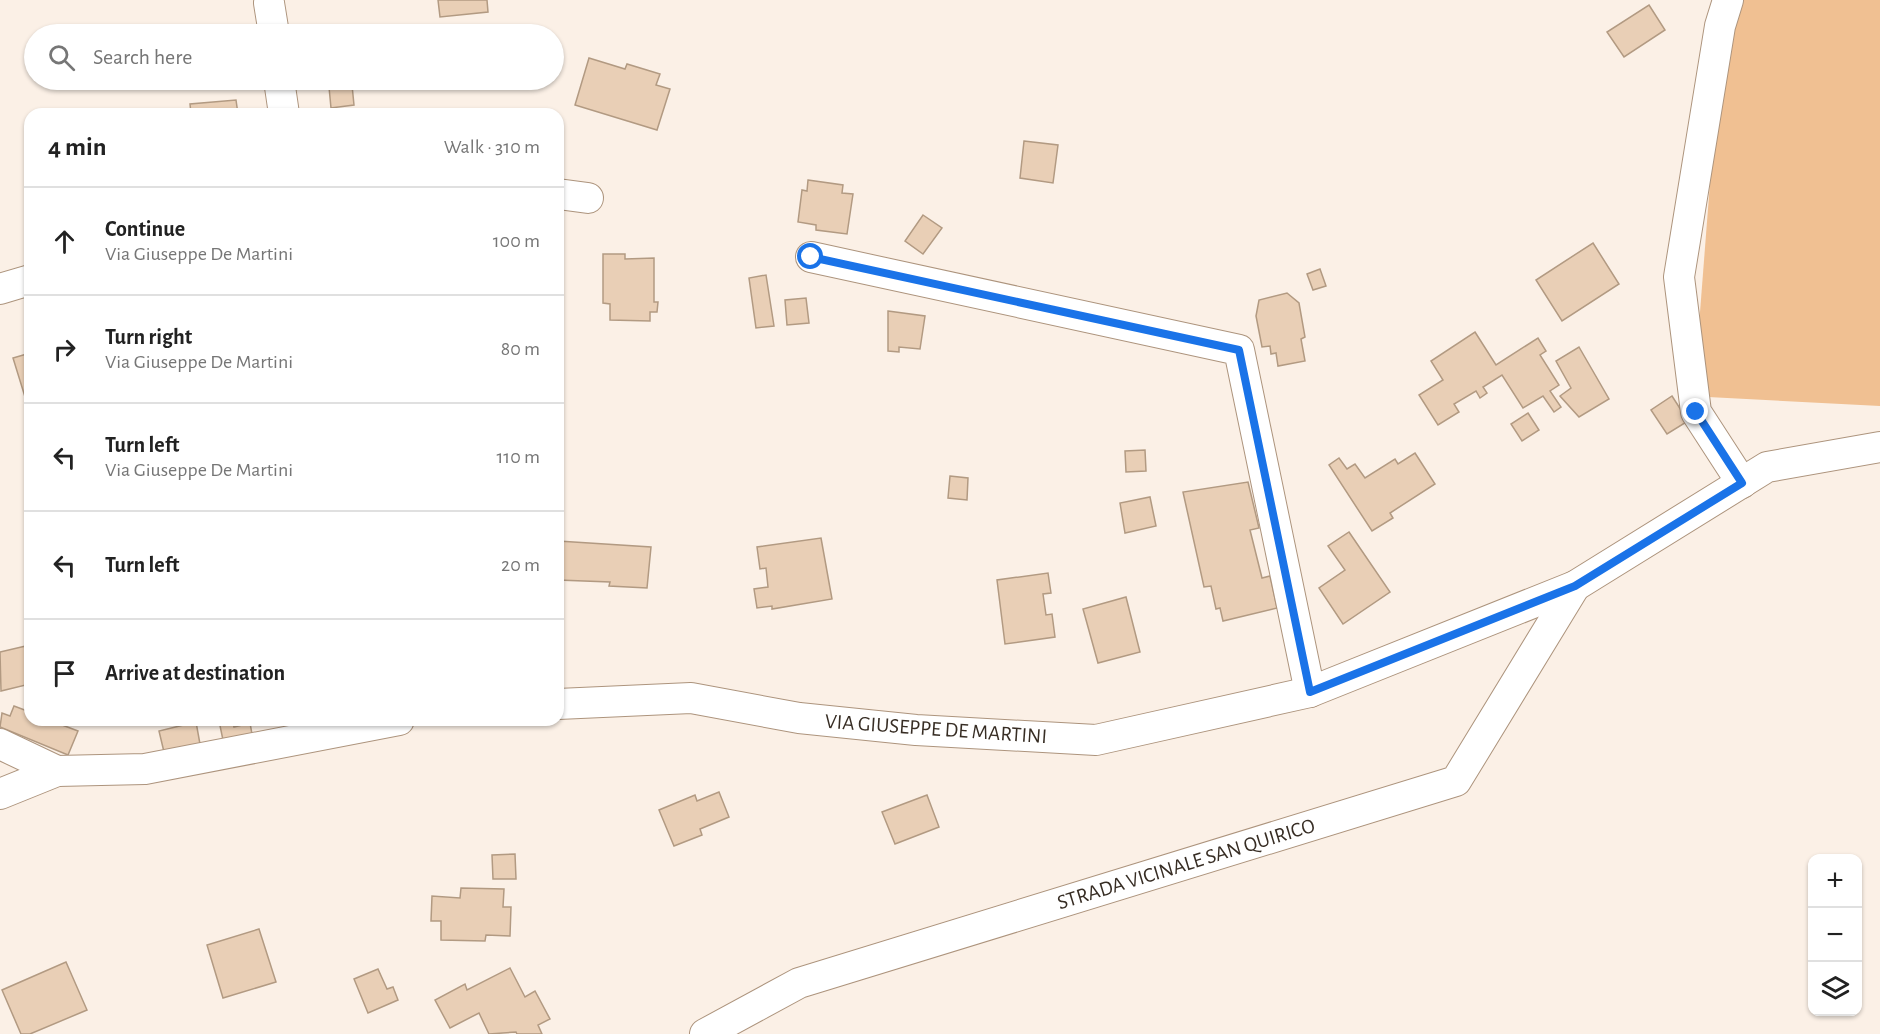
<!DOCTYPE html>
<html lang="en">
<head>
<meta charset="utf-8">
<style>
  :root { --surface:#fff; --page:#f2f2f2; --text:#222; --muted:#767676; --line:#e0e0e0 }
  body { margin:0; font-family:"Alegreya Sans",sans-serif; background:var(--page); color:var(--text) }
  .controls { position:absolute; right:18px; bottom:18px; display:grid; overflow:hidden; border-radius:12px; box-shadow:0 2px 4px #0004 }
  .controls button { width:54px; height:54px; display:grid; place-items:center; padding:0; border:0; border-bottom:2px solid var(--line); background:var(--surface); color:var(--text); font:30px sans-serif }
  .stop { position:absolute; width:18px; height:18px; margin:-14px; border:4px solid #1a73e8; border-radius:50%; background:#fff }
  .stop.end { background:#1a73e8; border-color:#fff; box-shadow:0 2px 6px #0008 }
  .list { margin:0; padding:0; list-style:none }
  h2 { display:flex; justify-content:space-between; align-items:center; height:78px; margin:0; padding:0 24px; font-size:26px }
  h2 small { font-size:20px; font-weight:400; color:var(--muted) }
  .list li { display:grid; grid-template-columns:39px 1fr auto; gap:18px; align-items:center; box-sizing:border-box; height:108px; padding:0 24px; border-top:2px solid var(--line) }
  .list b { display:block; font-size:22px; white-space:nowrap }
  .list p { margin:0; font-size:20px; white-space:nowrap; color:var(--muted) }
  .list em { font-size:20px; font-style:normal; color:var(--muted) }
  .icon { flex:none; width:33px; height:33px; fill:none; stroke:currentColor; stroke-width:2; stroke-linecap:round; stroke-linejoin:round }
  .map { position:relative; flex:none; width:1880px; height:1034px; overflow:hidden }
  .search { position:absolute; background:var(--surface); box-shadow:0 2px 4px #0004; left:24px; top:24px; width:540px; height:66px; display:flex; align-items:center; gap:15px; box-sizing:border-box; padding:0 21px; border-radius:33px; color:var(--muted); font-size:22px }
  .panel { position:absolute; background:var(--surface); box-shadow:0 2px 4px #0004; left:24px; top:108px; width:540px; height:618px; border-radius:18px }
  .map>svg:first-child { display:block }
  .green { fill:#f0c092 }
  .building { fill:#e9cfb6; stroke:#b29a82; stroke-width:1.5 }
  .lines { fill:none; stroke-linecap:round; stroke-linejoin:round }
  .minor-casing { stroke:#ad947d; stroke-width:32 }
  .minor { stroke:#fff; stroke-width:30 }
  .route { stroke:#1a73e8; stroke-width:8 }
  .labels { text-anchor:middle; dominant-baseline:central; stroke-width:4.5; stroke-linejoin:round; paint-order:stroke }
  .street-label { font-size:21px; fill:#372d24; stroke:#fff }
</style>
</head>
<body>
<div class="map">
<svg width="1880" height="1034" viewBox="0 0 1880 1034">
  <rect width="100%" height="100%" fill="#fbf0e6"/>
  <polygon class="green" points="1731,0 1880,0 1880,406 1708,397 1697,351 1722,28"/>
  <g class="building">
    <polygon points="438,0 487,0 488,12 440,17"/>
    <polygon points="1649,5 1665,30 1624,57 1607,32"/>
    <rect x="502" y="27" width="11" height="7"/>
    <polygon points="589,58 625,69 627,64 660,74 656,85 670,89 657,130 575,105"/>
    <polygon points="248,80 267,80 268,85 249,87"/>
    <polygon points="316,80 358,80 358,84 352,85 354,105 331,108 329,87 317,89"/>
    <polygon points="236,100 238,114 191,114 190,104"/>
    <polygon points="1024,141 1058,145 1053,183 1020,178"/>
    <polygon points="808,180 843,185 842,193 853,194 847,234 816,230 816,225 798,222 802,190 807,191"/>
    <polygon points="923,215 942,228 923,254 905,241"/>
    <polygon points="1593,243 1619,284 1562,321 1536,280"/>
    <polygon points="603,254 625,254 625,259 654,258 654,302 658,302 657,312 650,312 650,321 610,320 610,304 603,303"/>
    <polygon points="1320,269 1326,286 1313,290 1307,274"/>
    <polygon points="766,275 774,326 756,328 749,278"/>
    <polygon points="1287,293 1299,303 1305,337 1301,339 1305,361 1278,366 1276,353 1271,354 1270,346 1262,347 1256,316 1259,300"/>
    <polygon points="806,298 809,323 787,325 785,300"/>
    <polygon points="888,311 925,316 920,349 899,347 899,352 888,351"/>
    <polygon points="1475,332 1496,365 1538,338 1546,351 1540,355 1559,385 1550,391 1561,407 1554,412 1543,396 1523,408 1502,375 1483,387 1487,393 1480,398 1476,391 1454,404 1459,412 1438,425 1419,395 1443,380 1431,361"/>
    <polygon points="1579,347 1609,399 1579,417 1560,396 1571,388 1556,361"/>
    <polygon points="30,353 30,413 13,358"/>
    <polygon points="1672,396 1688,421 1667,434 1651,410"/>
    <polygon points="1528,413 1539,430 1522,441 1511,424"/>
    <polygon points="1145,450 1146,471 1126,472 1125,451"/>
    <polygon points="1415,453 1435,484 1390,513 1393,518 1372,531 1329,465 1339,458 1347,469 1355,464 1365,478 1395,459 1398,464"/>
    <polygon points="950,476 968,478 967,500 948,498"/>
    <polygon points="1248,482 1259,528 1250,530 1262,578 1270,576 1277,608 1223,621 1220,608 1216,609 1211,586 1204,587 1183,492"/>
    <polygon points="1150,497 1156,526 1125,533 1120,503"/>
    <polygon points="1349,532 1390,592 1343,624 1319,588 1345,570 1328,546"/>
    <polygon points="821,538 832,599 772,609 772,606 757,608 754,589 768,587 766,568 760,569 757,547"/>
    <polygon points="558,541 651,547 647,588 609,586 610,582 558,580"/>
    <polygon points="1048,573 1051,593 1043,594 1046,615 1052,614 1055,637 1005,644 997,580"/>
    <polygon points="1126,597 1140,652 1098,663 1083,609"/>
    <polygon points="30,645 30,684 1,691 0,652"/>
    <polygon points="14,706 30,712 30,720 49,720 78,731 68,755 0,727 2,713 10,716"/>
    <polygon points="232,720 234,727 250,723 252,734 223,740 219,721"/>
    <polygon points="196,722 200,744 164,752 159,731"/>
    <polygon points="719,792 729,817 700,829 702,835 674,846 659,810 695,795 697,801"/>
    <polygon points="927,795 939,827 895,844 882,812"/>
    <polygon points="515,854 516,879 493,879 492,855"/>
    <polygon points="461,888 504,889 503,907 511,907 510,936 486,935 485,941 441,940 441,921 431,921 432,896 460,898"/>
    <polygon points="259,929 276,982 223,998 207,945"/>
    <polygon points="66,962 87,1010 30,1034 21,1034 2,990"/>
    <polygon points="510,968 525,997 535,991 550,1019 538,1025 542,1034 517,1034 516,1032 489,1034 479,1013 450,1028 435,1000 465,984 467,990"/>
    <polygon points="378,969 387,989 393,987 398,1000 368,1013 354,979"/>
  </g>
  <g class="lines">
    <g class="minor-casing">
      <g id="minor">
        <polyline points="1728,0 1720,26 1679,277 1696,412 1742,483"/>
        <polyline points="269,3 274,34"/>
        <polyline points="279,80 284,114"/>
        <polyline points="558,194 588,198"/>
        <polyline points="811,257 1239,350 1310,692"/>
        <polyline points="0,289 30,280"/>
        <polyline points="558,704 691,698 799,718 916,730 1096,740 1310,692 1575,586 1767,467 1880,447"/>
        <polyline points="0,744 57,771"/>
        <polyline points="0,794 57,771 145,769 399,720"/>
        <polyline points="705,1034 799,983 1456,781 1575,586"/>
      </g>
    </g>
    <use href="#minor" class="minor"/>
  </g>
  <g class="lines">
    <polyline class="route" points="811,257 1239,350 1310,692 1575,586 1742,483 1696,412"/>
  </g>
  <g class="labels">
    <g class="street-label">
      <text transform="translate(936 729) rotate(4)">VIA GIUSEPPE DE MARTINI</text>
      <text transform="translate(1186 864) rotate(-17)">STRADA VICINALE SAN QUIRICO</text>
    </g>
  </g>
</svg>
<div class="controls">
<button>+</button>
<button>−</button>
<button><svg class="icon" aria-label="layers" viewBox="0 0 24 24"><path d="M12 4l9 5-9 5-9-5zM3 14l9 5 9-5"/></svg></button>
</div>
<div class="stop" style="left:811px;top:257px"></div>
<div class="stop end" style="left:1696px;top:412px"></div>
<div class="search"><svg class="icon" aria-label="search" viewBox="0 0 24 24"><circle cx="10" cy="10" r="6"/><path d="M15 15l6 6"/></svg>Search here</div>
<section class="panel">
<h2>4 min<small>Walk · 310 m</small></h2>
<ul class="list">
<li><svg class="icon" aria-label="ahead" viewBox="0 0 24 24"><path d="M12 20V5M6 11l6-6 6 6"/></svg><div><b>Continue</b><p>Via Giuseppe De Martini</p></div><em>100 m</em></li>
<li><svg class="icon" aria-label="right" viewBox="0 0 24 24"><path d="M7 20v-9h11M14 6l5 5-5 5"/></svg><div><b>Turn right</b><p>Via Giuseppe De Martini</p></div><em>80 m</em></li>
<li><svg class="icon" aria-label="left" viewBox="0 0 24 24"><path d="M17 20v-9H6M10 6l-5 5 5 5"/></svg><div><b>Turn left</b><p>Via Giuseppe De Martini</p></div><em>110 m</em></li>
<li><svg class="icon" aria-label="left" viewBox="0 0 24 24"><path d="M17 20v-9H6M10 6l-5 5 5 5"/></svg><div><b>Turn left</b></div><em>20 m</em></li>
<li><svg class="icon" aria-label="arrive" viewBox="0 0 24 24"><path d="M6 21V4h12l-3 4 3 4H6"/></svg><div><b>Arrive at destination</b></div></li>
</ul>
</section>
</div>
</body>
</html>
